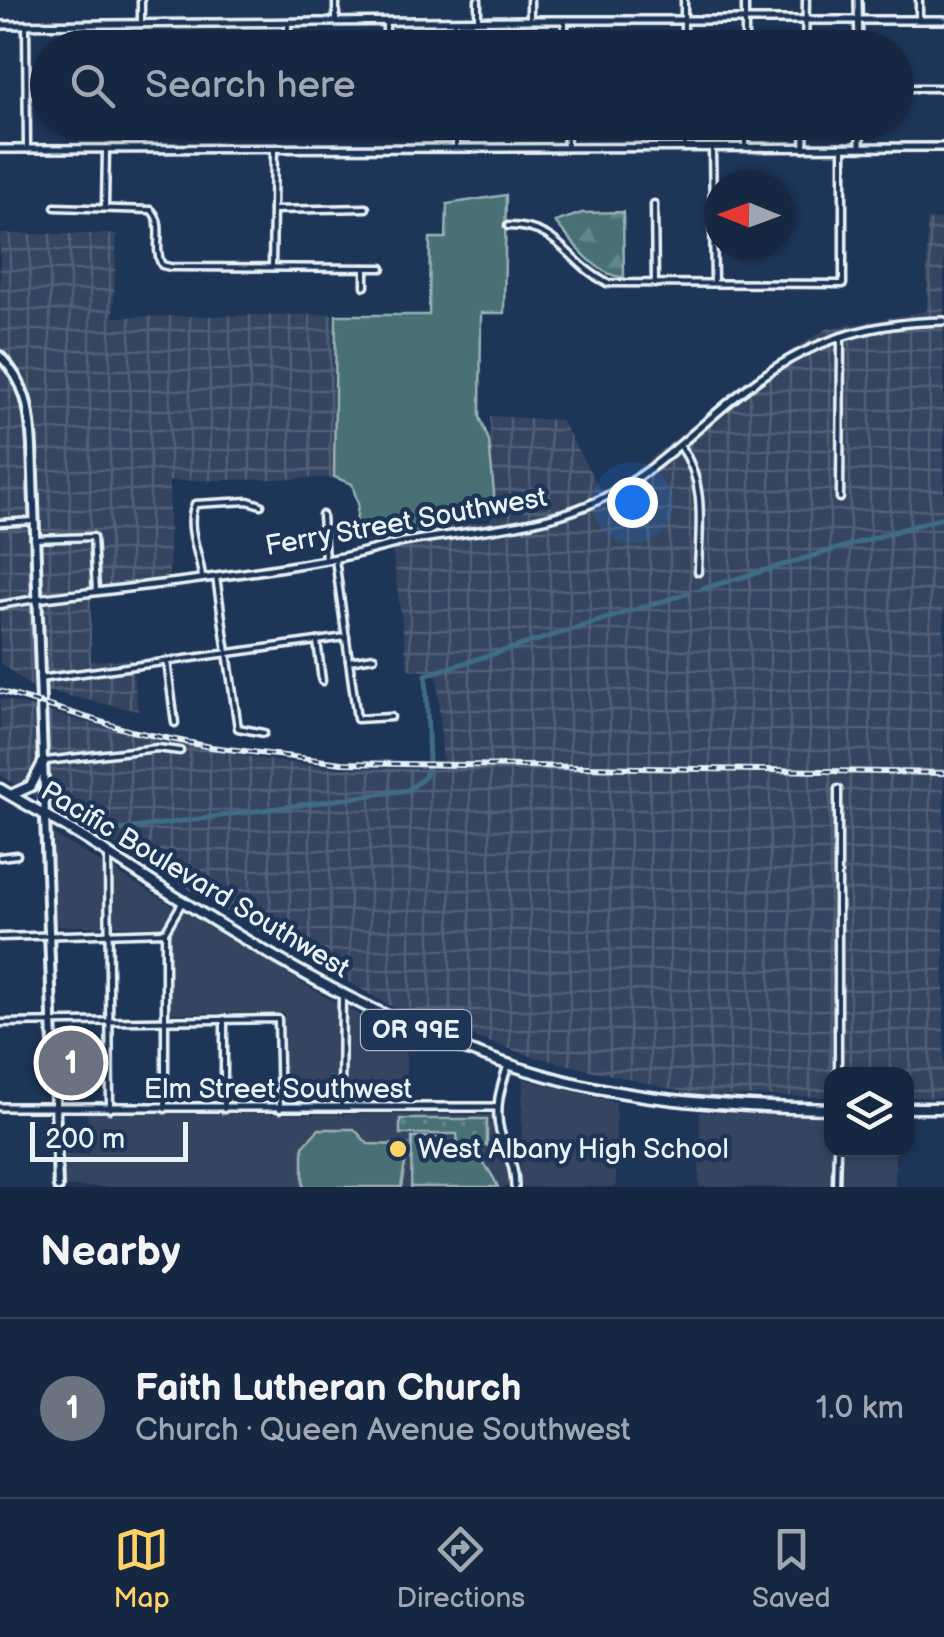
<!DOCTYPE html>
<html lang="en">
<head>
<meta charset="utf-8">
<style>
  :root { --surface:#162841; --page:#23344c; --text:#f1f3f6; --muted:#9ea6b1; --line:#35445a; --accent:#ffd166 }
  body { margin:0; font-family:"Balsamiq Sans",sans-serif; background:var(--page); color:var(--text) }
  .controls { position:absolute; right:30px; bottom:30px; display:grid; overflow:hidden; border-radius:20px; box-shadow:0 2px 8px #0004 }
  .controls button { width:90px; height:90px; display:grid; place-items:center; padding:0; border:0; border-bottom:2px solid var(--line); background:var(--surface); color:var(--text); font:50px sans-serif }
  .compass { position:absolute; left:704px; top:170px; width:90px; height:90px; border-radius:50%; background:var(--surface); box-shadow:0 2px 8px #0004; rotate:271deg }
  .scale { position:absolute; left:30px; bottom:25px; width:158px; box-sizing:border-box; padding-left:10px; border:5px solid #e8f1f8; border-top:0; font-size:28px; line-height:35px; white-space:nowrap; color:#e8f1f8; -webkit-text-stroke:8px #1d3557; paint-order:stroke }
  .you { position:absolute; left:632px; top:502px; width:35px; height:35px; margin:-25px; border:8px solid #fff; border-radius:50%; background:#1a73e8; box-shadow:0 0 0 15px #1a73e833 }
  .badge { display:grid; place-items:center; width:65px; height:65px; border-radius:50%; background:var(--accent); color:#fff; font-size:32px; font-weight:700 }
  .pin { position:absolute; translate:-50% -50%; border:5px solid #fff; box-shadow:0 2px 10px #0006 }
  .list { margin:0; padding:0; list-style:none }
  h2 { display:flex; justify-content:space-between; align-items:center; height:130px; margin:0; padding:0 40px; font-size:42px }
  h2 small { font-size:32px; font-weight:400; color:var(--muted) }
  .list li { display:grid; grid-template-columns:65px 1fr auto; gap:30px; align-items:center; box-sizing:border-box; height:180px; padding:0 40px; border-top:2px solid var(--line) }
  .list b { display:block; font-size:38px; white-space:nowrap }
  .list p { margin:0; font-size:32px; white-space:nowrap; color:var(--muted) }
  .list em { font-size:32px; font-style:normal; color:var(--muted) }
  .icon { flex:none; width:55px; height:55px; fill:none; stroke:currentColor; stroke-width:2; stroke-linecap:round; stroke-linejoin:round }
  .map { position:relative; flex:none; width:944px; height:1187px; overflow:hidden }
  .search { position:absolute; background:var(--surface); box-shadow:0 2px 8px #0004; left:30px; right:30px; top:30px; height:110px; display:flex; align-items:center; gap:25px; box-sizing:border-box; padding:0 35px; border-radius:55px; color:var(--muted); font-size:38px }
  .sheet { height:310px; background:var(--surface) }
  nav { display:flex; justify-content:space-around; align-items:center; box-sizing:border-box; height:140px; border-top:2px solid var(--line); background:var(--surface); font-size:28px; color:var(--muted) }
  nav a { display:grid; justify-items:center; gap:5px }
  nav .on { color:var(--accent) }
  .map>svg:first-child { display:block }
  .built { fill:#34445f }
  .industrial { fill:url(#industrial-grid) }
  .green { fill:#4a7174; stroke:#99b1b6; stroke-width:2.5 }
  .forest { fill:url(#forest-firs); stroke:#99b1b6; stroke-width:2.5 }
  .park { fill:url(#park-dots); stroke:#99b1b6; stroke-width:2.5 }
  .lines { fill:none; stroke-linecap:round; stroke-linejoin:round }
  .canal { stroke:#406c84; stroke-width:5 }
  .minor-casing { stroke:#e8f1f8; stroke-width:11 }
  .tertiary-casing { stroke:#e8f1f8; stroke-width:12 }
  .secondary-casing { stroke:#e8f1f8; stroke-width:14 }
  .primary-casing { stroke:#e8f1f8; stroke-width:15 }
  .minor { stroke:#1d3557; stroke-width:4 }
  .tertiary { stroke:#1d3557; stroke-width:5 }
  .secondary { stroke:#1d3557; stroke-width:6 }
  .primary { stroke:#1d3557; stroke-width:8 }
  .rail-casing { stroke:#e8f1f8; stroke-width:6 }
  .rail { stroke:#1d3557; stroke-width:2.5; stroke-dasharray:8; stroke-linecap:butt }
  .poi-dot { fill:#ffd166; stroke:#1d3557; stroke-width:4 }
  .labels { text-anchor:middle; dominant-baseline:central; stroke-width:9; stroke-linejoin:round; paint-order:stroke }
  .shield { fill:#1d3557; stroke:#abb9c8; stroke-width:2.5 }
  .shield-label { font-size:25px; font-weight:bold; fill:#e8f1f8 }
  .street-label { font-size:28px; fill:#e8f1f8; stroke:#1d3557 }
  .poi-label { font-size:28px; fill:#e8f1f8; stroke:#1d3557; text-anchor:start }
</style>
</head>
<body>
<div class="map">
<svg width="944" height="1187" viewBox="0 0 944 1187">
  <defs>
    <pattern id="industrial-grid" width="8" height="8" patternUnits="userSpaceOnUse" patternTransform="scale(2.5)"><rect width="8" height="8" fill="#34445f"/><path d="M0 4h8M4 0v8" fill="none" stroke="#515f77"/></pattern>
    <pattern id="forest-firs" width="22" height="20" patternUnits="userSpaceOnUse" patternTransform="scale(2.5)"><rect width="22" height="20" fill="#4a7174"/><path d="M5 1l3.5 6h-7zM16 11l3.5 6h-7z" fill="#648689"/></pattern>
    <pattern id="park-dots" width="8" height="8" patternUnits="userSpaceOnUse" patternTransform="scale(2.5)"><rect width="8" height="8" fill="#4a7174"/><path d="M2 2h.1M6 6h.1" fill="none" stroke="#648689" stroke-width="1.8" stroke-linecap="round"/></pattern>
  </defs>
  <rect width="100%" height="100%" fill="#1d3557"/>
  <filter id="ink" filterUnits="userSpaceOnUse"><feTurbulence type="fractalNoise" baseFrequency=".01" numOctaves="2"/><feDisplacementMap in="SourceGraphic" scale="20" xChannelSelector="R" yChannelSelector="G"/><feConvolveMatrix kernelMatrix="1 2 1 2 8 2 1 2 1" color-interpolation-filters="sRGB"/></filter>
  <g filter="url(#ink)">
    <g class="built">
      <polygon points="53,834 329,999 406,1039 407,1102 283,1103 284,1013 167,1013 168,934 160,926 54,926"/>
      <polygon points="523,1079 616,1102 616,1187 520,1187"/>
      <polygon points="700,1112 831,1117 832,1150 895,1150 895,1187 699,1187"/>
      <polygon points="87,1113 492,1115 497,1143 507,1161 510,1187 62,1187 60,1155 89,1154"/>
    </g>
    <g class="industrial">
      <polygon points="944,219 944,1098 907,1097 906,1074 832,1074 831,1097 697,1095 534,1057 407,1015 268,937 0,775 0,698 104,727 267,760 340,768 443,769 437,673 408,669 390,534 491,521 490,416 561,420 601,491 631,474 767,366 826,329 927,311 927,220"/>
      <polygon points="0,234 117,234 113,317 333,314 334,478 169,481 169,587 91,599 91,661 131,659 138,711 32,688 0,662"/>
    </g>
    <g class="green">
      <polygon points="506,195 504,313 481,313 480,417 489,441 496,514 354,543 358,504 352,484 334,477 336,315 429,315 430,238 446,238 447,204"/>
      <polygon points="319,1129 354,1129 368,1144 408,1145 401,1187 303,1187 303,1146"/>
      <path d="M425,1137C462,1139 483,1154 498,1187H411L412,1138Z"/>
    </g>
    <path class="forest" d="M623,212L624,277C598,278 572,241 555,222L582,213Z"/>
    <polygon class="park" points="400,1119 487,1119 487,1146 458,1145 457,1134 400,1134"/>
    <g class="lines">
      <g class="canal">
        <polyline points="702,589 944,517"/>
        <polyline points="97,833 408,790 425,777 429,763 426,675 689,593"/>
      </g>
      <g class="minor-casing">
        <g id="minor">
          <polyline points="141,0 141,24"/>
          <polyline points="478,0 478,21"/>
          <polyline points="530,0 530,20"/>
          <polyline points="336,20 336,0"/>
          <polyline points="565,20 565,48"/>
          <polyline points="919,20 919,0"/>
          <polyline points="455,21 455,48"/>
          <polyline points="386,22 386,48"/>
          <polyline points="26,24 27,149"/>
          <polyline points="288,48 288,23"/>
          <polyline points="684,48 684,0"/>
          <polyline points="745,48 745,0"/>
          <polyline points="805,48 806,0"/>
          <polyline points="896,88 944,88"/>
          <polyline points="456,122 456,147"/>
          <polyline points="566,122 567,148"/>
          <polyline points="684,122 684,148"/>
          <polyline points="745,122 745,147"/>
          <polyline points="712,148 714,282"/>
          <polyline points="804,148 805,122"/>
          <polyline points="654,204 655,284"/>
          <polyline points="105,206 106,150"/>
          <path d="M55,207L151,210C166,224 152,248 162,265L170,267L382,268"/>
          <polyline points="273,210 366,208"/>
          <path d="M508,226C561,226 566,262 607,283L843,284V148"/>
          <polyline points="272,267 274,149"/>
          <polyline points="365,268 365,286"/>
          <path d="M681,447C707,484 699,528 698,572"/>
          <polyline points="840,498 841,336"/>
          <polyline points="322,515 325,560"/>
          <polyline points="0,523 34,521"/>
          <polyline points="34,539 93,537 96,591"/>
          <polyline points="335,559 357,719 391,717"/>
          <path d="M202,577C200,553 185,528 195,504L248,501L261,505"/>
          <polyline points="216,577 238,728 264,733"/>
          <polyline points="0,605 36,599"/>
          <polyline points="317,641 322,681"/>
          <polyline points="167,661 175,723"/>
          <polyline points="349,661 374,657"/>
          <polyline points="39,679 346,637"/>
          <polyline points="46,761 157,748 180,751"/>
          <polyline points="838,789 838,1074"/>
          <polyline points="108,854 110,1109"/>
          <polyline points="0,857 17,855"/>
          <polyline points="0,937 165,932"/>
          <polyline points="224,1019 224,1109"/>
          <polyline points="0,1023 278,1019 280,1109"/>
          <polyline points="341,1105 342,995"/>
          <polyline points="165,1109 165,932 182,903"/>
          <polyline points="836,1187 837,1150"/>
        </g>
      </g>
      <g class="tertiary-casing">
        <g id="tertiary">
          <polyline points="858,0 859,48"/>
          <polyline points="0,25 530,20 944,20"/>
          <polyline points="860,147 860,122"/>
          <polyline points="0,149 944,147"/>
          <path d="M36,599C136,587 238,576 337,558C360,554 381,547 404,542C461,532 520,529 575,510C652,483 696,424 759,379C815,338 876,322 944,321"/>
          <path d="M508,1065C501,1087 494,1107 500,1131C506,1153 515,1162 515,1187"/>
          <polyline points="0,1107 497,1107"/>
        </g>
      </g>
      <g class="secondary-casing">
        <path id="secondary" d="M0,356C27,384 30,410 32,447L58,1187"/>
      </g>
      <g class="primary-casing">
        <g id="primary">
          <path d="M0,789C37,811 75,831 110,855C248,944 387,1032 547,1076C640,1102 736,1107 832,1109"/>
          <polyline points="11,795 31,786 44,761"/>
          <polyline points="906,1108 944,1108"/>
        </g>
      </g>
      <use href="#minor" class="minor"/>
      <use href="#tertiary" class="tertiary"/>
      <use href="#secondary" class="secondary"/>
      <use href="#primary" class="primary"/>
      <g class="rail-casing">
        <polyline id="rail" points="0,691 131,731 211,747 342,763 944,773"/>
      </g>
      <use href="#rail" class="rail"/>
    </g>
  </g>
  <circle class="poi-dot" cx="398" cy="1149" r="10"/>
  <g class="labels">
    <rect class="shield" x="361" y="1010" width="110" height="40" rx="8"/>
    <g class="shield-label">
      <text x="416" y="1030">OR 99E</text>
    </g>
    <g class="street-label">
      <text transform="translate(406 522) rotate(-10)">Ferry Street Southwest</text>
      <text transform="translate(195 880) rotate(31)">Pacific Boulevard Southwest</text>
      <text x="278" y="1089">Elm Street Southwest</text>
    </g>
    <g class="poi-label">
      <text x="418" y="1149">West Albany High School</text>
    </g>
  </g>
</svg>
<div class="controls">
<button><svg class="icon" aria-label="layers" viewBox="0 0 24 24"><path d="M12 4l9 5-9 5-9-5zM3 14l9 5 9-5"/></svg></button>
</div>
<svg class="compass" viewBox="-18 -18 36 36"><path d="M0-13l5 13h-10z" fill="#e53935"/><path d="M0 13l5-13h-10z" fill="#9ea6b1"/></svg>
<div class="scale">200 m</div>
<div class="you"></div>
<div class="pin badge" style="left:71px;top:1063px;background:#6b7280">1</div>
<div class="search"><svg class="icon" aria-label="search" viewBox="0 0 24 24"><circle cx="10" cy="10" r="6"/><path d="M15 15l6 6"/></svg>Search here</div>
</div>
<section class="sheet">
<h2>Nearby<small></small></h2>
<ul class="list">
<li><span class="badge" style="background:#6b7280">1</span><div><b>Faith Lutheran Church</b><p>Church · Queen Avenue Southwest</p></div><em>1.0 km</em></li>
</ul>
</section>
<nav>
<a class="on"><svg class="icon" aria-label="map" viewBox="0 0 24 24"><path d="M3 6l6-2 6 2 6-2v14l-6 2-6-2-6 2zM9 4v14M15 6v14"/></svg>Map</a>
<a><svg class="icon" aria-label="directions" viewBox="0 0 24 24"><path d="M12 3l9 9-9 9-9-9zM9 14v-3h6M13 9l2 2-2 2"/></svg>Directions</a>
<a><svg class="icon" aria-label="saved" viewBox="0 0 24 24"><path d="M7 4h10v16l-5-4-5 4z"/></svg>Saved</a>
</nav>
</body>
</html>
